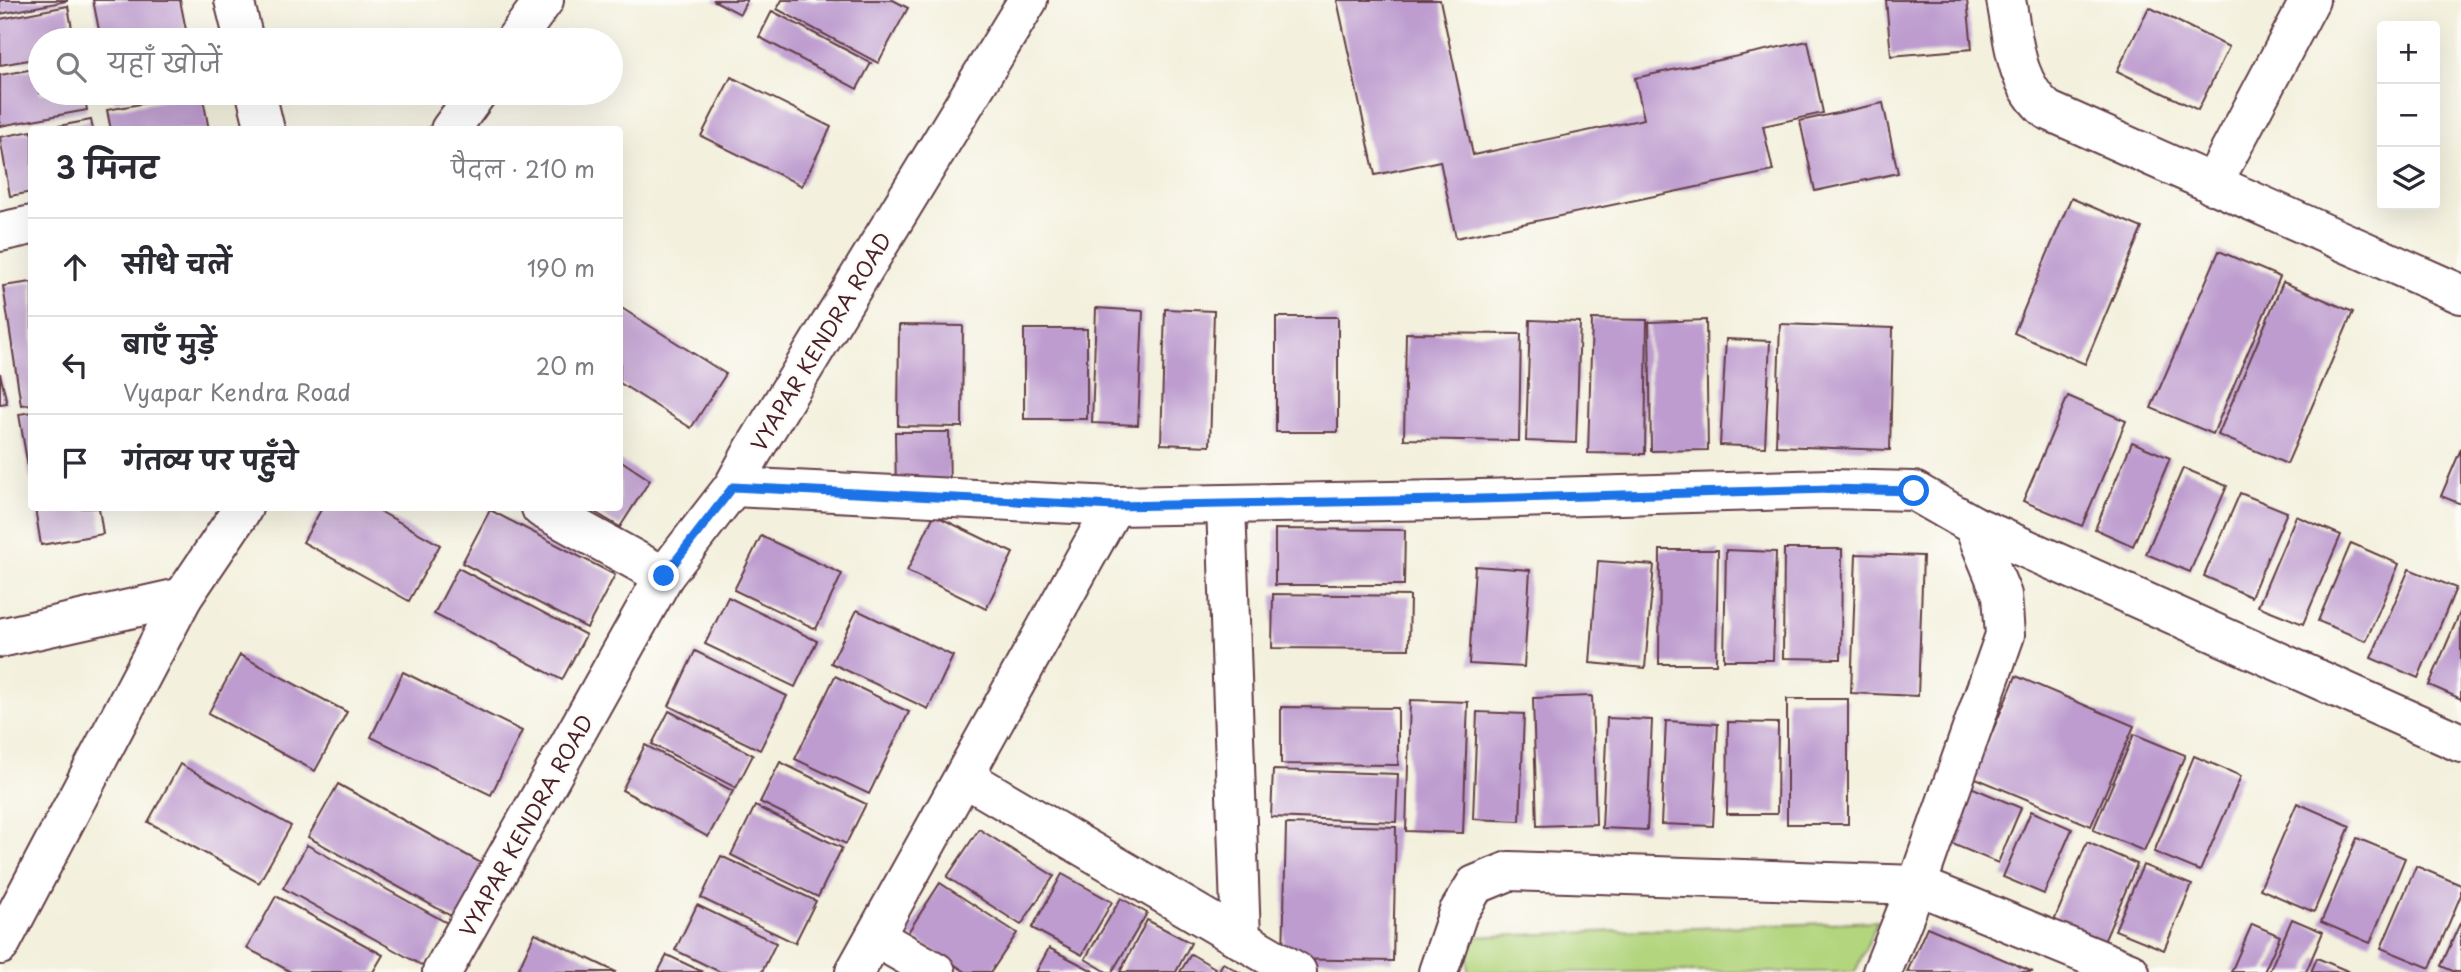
<!DOCTYPE html>
<html lang="hi">
<head>
<meta charset="utf-8">
<style>
  :root { --surface:#fff; --page:#f2f2f3; --text:#2b2b33; --muted:#7c7c81; --line:#e1e1e2 }
  body { margin:0; font-family:"Playpen Sans","Playpen Sans Deva",sans-serif; background:var(--page); color:var(--text) }
  .controls { position:absolute; right:21px; top:21px; display:grid; overflow:hidden; border-radius:7px; box-shadow:0 7px 28px #0002 }
  .controls button { width:63px; height:63px; display:grid; place-items:center; padding:0; border:0; border-bottom:2px solid var(--line); background:var(--surface); color:var(--text); font:35px sans-serif }
  .stop { position:absolute; width:21px; height:21px; margin:-16px; border:5px solid #1a73e8; border-radius:50%; background:#fff }
  .stop.end { background:#1a73e8; border-color:#fff; box-shadow:0 2px 7px #0008 }
  .list { margin:0; padding:0; list-style:none }
  h2 { display:flex; justify-content:space-between; align-items:center; height:91px; margin:0; padding:0 28px; font-size:30px }
  h2 small { font-size:23px; font-weight:400; color:var(--muted) }
  .list li { display:grid; grid-template-columns:46px 1fr auto; gap:21px; align-items:center; box-sizing:border-box; height:98px; padding:0 28px; border-top:2px solid var(--line) }
  .list b { display:block; font-size:26px; white-space:nowrap }
  .list p { margin:0; font-size:23px; white-space:nowrap; color:var(--muted) }
  .list em { font-size:23px; font-style:normal; color:var(--muted) }
  .icon { flex:none; width:38px; height:38px; fill:none; stroke:currentColor; stroke-width:2; stroke-linecap:round; stroke-linejoin:round }
  .map { position:relative; flex:none; width:2461px; height:972px; overflow:hidden }
  .search { position:absolute; background:var(--surface); box-shadow:0 7px 28px #0002; left:28px; top:28px; width:595px; height:77px; display:flex; align-items:center; gap:18px; box-sizing:border-box; padding:0 24px; border-radius:38px; color:var(--muted); font-size:26px }
  .panel { position:absolute; background:var(--surface); box-shadow:0 7px 28px #0002; left:28px; top:126px; width:595px; height:385px; border-radius:7px }
  .map>svg:first-child { display:block }
  .green { fill:#b2d57e; stroke:#7e7a54; stroke-width:2 }
  .building { fill:#be9ccf }
  .lines { fill:none; stroke-linecap:round; stroke-linejoin:round }
  .minor-casing { stroke:#633e46; stroke-width:42 }
  .minor { stroke:#fff; stroke-width:38 }
  .route { stroke:#1a73e8; stroke-width:9 }
  .labels { text-anchor:middle; dominant-baseline:central; stroke-width:5; stroke-linejoin:round; paint-order:stroke }
  .street-label { font-size:21px; fill:#4a1f2b; stroke:#fdfcf7 }
</style>
</head>
<body>
<div class="map">
<svg width="2461" height="972" viewBox="0 0 2461 972">
  <rect width="100%" height="100%" fill="#fdfcf7"/>
  <filter id="ink" filterUnits="userSpaceOnUse"><feTurbulence type="fractalNoise" baseFrequency=".0143" numOctaves="2"/><feDisplacementMap in="SourceGraphic" scale="14" xChannelSelector="R" yChannelSelector="G"/><feConvolveMatrix kernelMatrix="1 2 1 2 8 2 1 2 1" color-interpolation-filters="sRGB"/></filter>
  <filter id="wash" filterUnits="userSpaceOnUse"><feTurbulence type="fractalNoise" baseFrequency=".00686" numOctaves="4" result="noise"/><feDisplacementMap in="SourceGraphic" scale="28" xChannelSelector="R" yChannelSelector="G"/><feGaussianBlur stdDeviation="1.57" result="paint"/><feColorMatrix in="noise" values="0 0 0 0 0 0 0 0 0 0 0 0 0 0 0 0 0 1.4 0 .05"/><feComposite in="paint" operator="in"/></filter>
  <g filter="url(#wash)">
    <rect width="100%" height="100%" fill="#f3f0dd"/>
    <polygon class="green" points="1878,921 1855,972 1468,972 1468,937"/>
    <g id="blocks">
      <g class="building">
        <polygon points="0,0 67,0 67,1 0,14"/>
        <polygon points="93,0 180,0 186,30 133,40 101,40"/>
        <polygon points="713,0 747,0 740,14"/>
        <polygon points="782,0 893,0 908,8 878,63 777,9"/>
        <polygon points="1337,0 1440,0 1473,155 1644,119 1635,78 1808,41 1823,113 1763,126 1773,171 1456,238 1440,161 1375,175"/>
        <polygon points="1886,0 1967,0 1972,49 1891,56"/>
        <polygon points="68,6 74,40 40,40 40,58 0,65 0,19"/>
        <polygon points="2149,7 2229,47 2198,110 2117,71"/>
        <polygon points="772,11 871,63 857,89 759,37"/>
        <polygon points="40,68 40,93 84,93 87,110 0,126 0,75"/>
        <polygon points="731,77 831,127 802,186 701,136"/>
        <polygon points="112,93 153,93 153,94 114,101"/>
        <polygon points="202,93 209,130 111,130 107,110"/>
        <polygon points="1883,103 1898,173 1815,191 1800,121"/>
        <polygon points="91,120 93,130 49,130 48,128"/>
        <polygon points="32,131 32,192 10,196 0,137"/>
        <polygon points="2071,198 2142,228 2085,364 2014,333"/>
        <polygon points="2219,251 2280,277 2213,434 2151,408"/>
        <polygon points="32,282 32,404 21,405 3,286"/>
        <polygon points="2283,282 2353,312 2287,464 2218,435"/>
        <polygon points="620,307 726,374 691,428 620,383"/>
        <polygon points="1096,308 1143,311 1138,425 1092,423"/>
        <polygon points="1165,309 1214,311 1210,446 1161,444"/>
        <rect x="1276" y="317" width="62" height="115"/>
        <polygon points="1592,319 1647,320 1645,454 1588,453"/>
        <polygon points="1530,320 1580,322 1576,443 1526,441"/>
        <polygon points="1706,320 1708,450 1651,451 1649,322"/>
        <polygon points="1780,324 1893,328 1890,450 1776,446"/>
        <polygon points="899,325 963,326 962,427 898,426"/>
        <rect x="1024" y="329" width="63" height="90"/>
        <polygon points="1406,333 1521,334 1519,441 1404,439"/>
        <polygon points="1726,339 1770,341 1765,447 1720,445"/>
        <polygon points="0,373 7,403 0,404"/>
        <polygon points="2068,396 2126,421 2082,526 2023,501"/>
        <polygon points="32,412 32,479 30,479 19,414"/>
        <polygon points="895,432 949,432 950,491 896,492"/>
        <polygon points="2132,442 2170,458 2133,546 2095,529"/>
        <polygon points="2461,449 2461,504 2441,496"/>
        <polygon points="620,460 650,480 620,527 588,508 620,508"/>
        <polygon points="2183,468 2227,486 2190,572 2146,554"/>
        <polygon points="2240,493 2287,512 2251,597 2204,576"/>
        <polygon points="35,508 99,508 103,534 41,545"/>
        <polygon points="322,508 374,508 440,545 409,601 303,542"/>
        <polygon points="490,510 615,575 587,628 462,563"/>
        <polygon points="934,515 1013,553 986,609 907,571"/>
        <polygon points="2296,516 2341,535 2303,624 2258,606"/>
        <polygon points="1275,529 1405,530 1404,585 1275,585"/>
        <polygon points="761,536 842,574 816,629 734,590"/>
        <polygon points="2351,543 2399,564 2366,641 2318,621"/>
        <polygon points="1784,549 1842,549 1841,659 1783,658"/>
        <polygon points="1660,550 1718,550 1716,664 1659,664"/>
        <polygon points="1726,550 1776,552 1773,660 1724,660"/>
        <polygon points="1856,554 1923,556 1918,696 1851,693"/>
        <polygon points="1598,561 1654,565 1645,668 1590,663"/>
        <polygon points="1475,566 1530,570 1524,667 1469,664"/>
        <polygon points="458,568 586,635 562,680 434,614"/>
        <polygon points="2409,569 2456,588 2418,678 2371,658"/>
        <polygon points="1273,594 1410,596 1409,649 1272,648"/>
        <polygon points="728,597 817,641 795,687 705,644"/>
        <polygon points="857,610 953,656 928,709 831,663"/>
        <polygon points="2461,610 2461,699 2429,685"/>
        <polygon points="695,651 787,696 760,750 669,706"/>
        <polygon points="240,655 347,712 315,771 208,714"/>
        <polygon points="403,672 522,731 491,795 371,737"/>
        <polygon points="835,676 909,712 869,794 795,759"/>
        <polygon points="2016,676 2134,726 2091,826 1973,777"/>
        <polygon points="1592,696 1596,824 1537,826 1533,698"/>
        <rect x="1787" y="699" width="61" height="125"/>
        <polygon points="1410,700 1468,702 1463,833 1406,831"/>
        <polygon points="1281,707 1398,708 1398,765 1281,764"/>
        <polygon points="669,711 753,755 736,788 652,744"/>
        <polygon points="1477,712 1524,714 1520,821 1473,819"/>
        <polygon points="1607,718 1652,720 1647,830 1602,828"/>
        <polygon points="1666,721 1718,724 1713,826 1661,824"/>
        <polygon points="1728,722 1778,723 1777,814 1727,814"/>
        <polygon points="2134,734 2185,755 2144,851 2093,830"/>
        <polygon points="645,745 733,791 708,837 622,790"/>
        <polygon points="2194,756 2241,776 2200,871 2154,852"/>
        <polygon points="780,762 866,804 846,844 760,802"/>
        <polygon points="180,764 291,826 259,883 148,822"/>
        <polygon points="1273,770 1398,774 1396,822 1271,817"/>
        <polygon points="338,784 490,868 460,921 308,837"/>
        <polygon points="1966,785 2021,808 1998,863 1943,840"/>
        <polygon points="2297,803 2350,826 2314,912 2260,889"/>
        <polygon points="755,806 842,848 818,897 731,855"/>
        <polygon points="2031,811 2072,829 2044,894 2003,877"/>
        <polygon points="1286,824 1396,827 1393,961 1283,959"/>
        <polygon points="979,829 1054,876 1021,925 947,877"/>
        <polygon points="2357,838 2405,858 2370,943 2321,922"/>
        <polygon points="2087,842 2137,864 2104,942 2054,921"/>
        <polygon points="307,845 447,923 423,966 283,888"/>
        <polygon points="721,856 816,901 795,943 701,898"/>
        <polygon points="2143,865 2192,885 2164,950 2115,930"/>
        <polygon points="2416,866 2461,885 2461,895 2430,968 2381,948"/>
        <polygon points="1062,874 1112,902 1082,955 1032,928"/>
        <polygon points="940,883 1017,933 991,972 966,972 907,934"/>
        <polygon points="276,896 383,955 373,972 291,972 247,948"/>
        <polygon points="1121,898 1147,913 1112,972 1107,972 1085,959"/>
        <polygon points="697,905 776,943 762,972 720,972 675,950"/>
        <polygon points="2292,919 2323,932 2306,972 2269,972"/>
        <polygon points="1147,920 1191,943 1176,972 1120,972"/>
        <polygon points="2461,921 2461,972 2455,972 2441,966"/>
        <polygon points="2252,924 2280,936 2264,972 2231,972"/>
        <polygon points="1927,927 2033,972 1907,972"/>
        <polygon points="535,933 616,972 517,972"/>
        <polygon points="1049,948 1095,972 1036,972"/>
        <polygon points="1191,954 1215,968 1212,972 1180,972"/>
        <polygon points="667,955 703,972 658,972"/>
        <polygon points="2317,958 2350,972 2311,972"/>
        <polygon points="1223,963 1239,972 1218,972"/>
      </g>
    </g>
  </g>
  <g filter="url(#ink)">
    <use href="#blocks" fill-opacity="0" stroke="#633e46" stroke-width="2"/>
    <g class="lines">
      <g class="minor-casing">
        <g id="minor">
          <polyline points="234,0 244,40"/>
          <path d="M2006,0C2014,40 2014,82 2047,110L2461,294"/>
          <polyline points="515,40 544,0"/>
          <polyline points="256,93 265,130"/>
          <polyline points="450,130 477,93"/>
          <polyline points="2212,185 2310,0"/>
          <polyline points="0,232 32,225"/>
          <polyline points="733,487 1114,506 1444,500 1830,489 1914,491 1973,525 2461,743"/>
          <polyline points="1226,504 1241,939"/>
          <polyline points="541,508 664,576"/>
          <polyline points="0,638 183,597"/>
          <polyline points="964,777 1297,972"/>
          <polyline points="875,937 936,972"/>
          <polyline points="0,945 183,597 243,508"/>
          <polyline points="442,972 664,576 733,487 753,451 1028,0"/>
          <polyline points="855,972 1114,506"/>
          <polyline points="1438,972 1458,913 1475,885 1509,871 1917,885 2130,972"/>
          <polyline points="1882,972 1917,885 2005,635 2002,595 1973,525"/>
        </g>
      </g>
      <use href="#minor" class="minor"/>
    </g>
  </g>
  <g class="lines" filter="url(#ink)">
    <polyline class="route" points="664,576 733,487 1114,506 1444,500 1830,489 1914,491"/>
  </g>
  <g class="labels">
    <g class="street-label">
      <text transform="translate(820 341) rotate(-59)">VYAPAR KENDRA ROAD</text>
      <text transform="translate(525 825) rotate(-61)">VYAPAR KENDRA ROAD</text>
    </g>
  </g>
</svg>
<div class="controls">
<button>+</button>
<button>−</button>
<button><svg class="icon" aria-label="layers" viewBox="0 0 24 24"><path d="M12 4l9 5-9 5-9-5zM3 14l9 5 9-5"/></svg></button>
</div>
<div class="stop" style="left:1914px;top:491px"></div>
<div class="stop end" style="left:664px;top:576px"></div>
<div class="search"><svg class="icon" aria-label="search" viewBox="0 0 24 24"><circle cx="10" cy="10" r="6"/><path d="M15 15l6 6"/></svg>यहाँ खोजें</div>
<section class="panel">
<h2>3 मिनट<small>पैदल · 210 m</small></h2>
<ul class="list">
<li><svg class="icon" aria-label="ahead" viewBox="0 0 24 24"><path d="M12 20V5M6 11l6-6 6 6"/></svg><div><b>सीधे चलें</b></div><em>190 m</em></li>
<li><svg class="icon" aria-label="left" viewBox="0 0 24 24"><path d="M17 20v-9H6M10 6l-5 5 5 5"/></svg><div><b>बाएँ मुड़ें</b><p>Vyapar Kendra Road</p></div><em>20 m</em></li>
<li><svg class="icon" aria-label="arrive" viewBox="0 0 24 24"><path d="M6 21V4h12l-3 4 3 4H6"/></svg><div><b>गंतव्य पर पहुँचे</b></div></li>
</ul>
</section>
</div>
</body>
</html>
